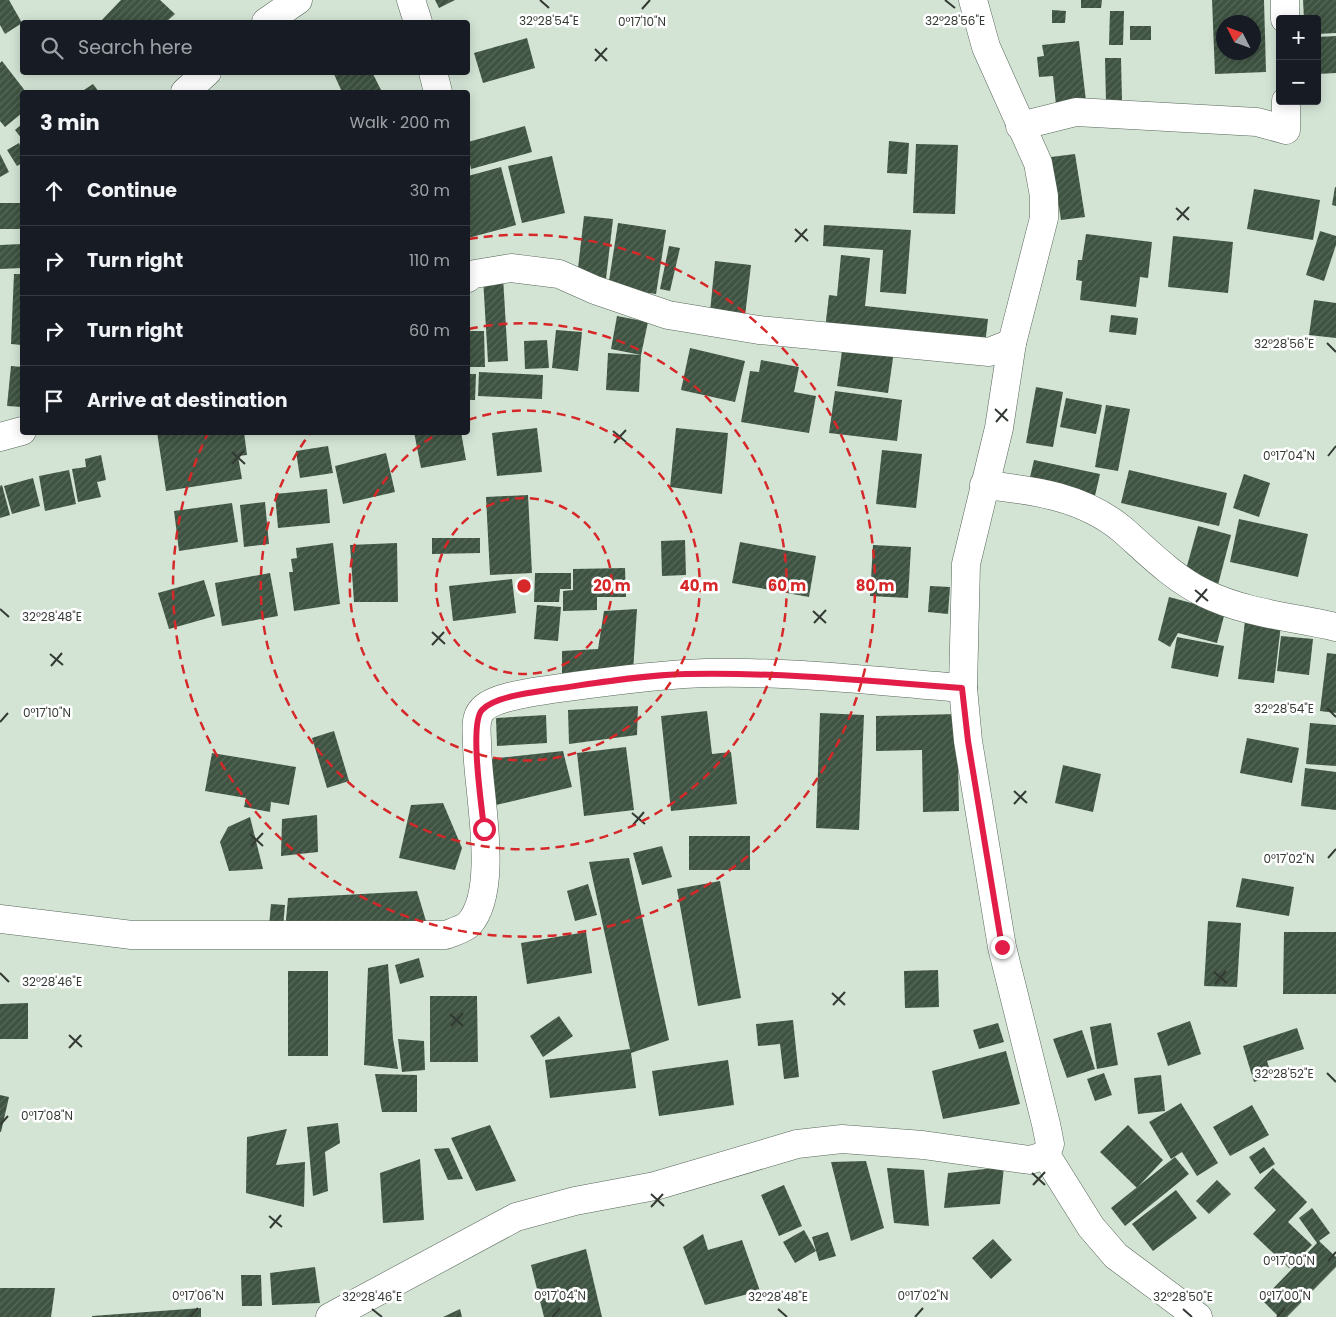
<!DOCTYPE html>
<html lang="en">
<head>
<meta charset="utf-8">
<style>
  :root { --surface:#171b24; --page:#242831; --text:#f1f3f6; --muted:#9ea1a6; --line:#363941 }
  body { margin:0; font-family:Poppins,sans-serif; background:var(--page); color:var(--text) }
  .controls { position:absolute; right:15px; top:15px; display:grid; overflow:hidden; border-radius:5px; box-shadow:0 2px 12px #0003 }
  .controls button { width:45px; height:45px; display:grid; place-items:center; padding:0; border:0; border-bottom:1px solid var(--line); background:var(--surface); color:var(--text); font:25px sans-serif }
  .compass { position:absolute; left:1216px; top:15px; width:45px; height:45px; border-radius:50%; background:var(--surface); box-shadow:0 2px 12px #0003; rotate:312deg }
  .stop { position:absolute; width:15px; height:15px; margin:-11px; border:4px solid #e11d48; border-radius:50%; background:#fff }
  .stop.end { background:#e11d48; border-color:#fff; box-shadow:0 1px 5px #0008 }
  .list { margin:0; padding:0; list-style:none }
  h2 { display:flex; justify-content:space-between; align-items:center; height:65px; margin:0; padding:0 20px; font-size:21px }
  h2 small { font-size:16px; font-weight:400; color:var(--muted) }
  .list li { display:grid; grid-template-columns:32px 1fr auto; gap:15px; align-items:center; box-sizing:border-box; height:70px; padding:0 20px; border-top:1px solid var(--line) }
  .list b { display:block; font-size:19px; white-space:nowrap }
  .list em { font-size:16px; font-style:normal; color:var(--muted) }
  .icon { flex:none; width:28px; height:28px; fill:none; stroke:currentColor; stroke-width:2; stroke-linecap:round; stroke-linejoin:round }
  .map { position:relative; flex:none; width:1336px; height:1317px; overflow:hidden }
  .search { position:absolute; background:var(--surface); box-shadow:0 2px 12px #0003; left:20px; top:20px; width:450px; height:55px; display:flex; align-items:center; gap:12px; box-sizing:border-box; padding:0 18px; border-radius:5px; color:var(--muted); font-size:19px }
  .panel { position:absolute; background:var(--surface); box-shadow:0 2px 12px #0003; left:20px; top:90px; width:450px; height:345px; border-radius:5px }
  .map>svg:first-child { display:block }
  .building { fill:url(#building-hatch); fill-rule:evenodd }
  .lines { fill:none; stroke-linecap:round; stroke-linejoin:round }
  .minor-casing { stroke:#576659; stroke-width:29 }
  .minor { stroke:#fff; stroke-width:28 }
  .route { stroke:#e11d48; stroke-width:6 }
  .ticks { fill:none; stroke:#333933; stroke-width:2 }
  .ring { fill:none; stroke:#d62828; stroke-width:2.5; stroke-dasharray:9 6 }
  .ticks-label { font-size:12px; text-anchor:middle; fill:#333933; stroke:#fff; stroke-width:5; stroke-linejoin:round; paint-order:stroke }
  .centre { fill:#d62828; stroke:#fff; stroke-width:2.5 }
  .ring-label { font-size:15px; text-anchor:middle; font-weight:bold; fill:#d62828; stroke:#fff; stroke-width:5; stroke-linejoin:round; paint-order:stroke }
</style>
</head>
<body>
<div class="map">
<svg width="1336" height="1317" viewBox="0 0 1336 1317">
  <defs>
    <pattern id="building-hatch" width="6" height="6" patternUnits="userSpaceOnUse" patternTransform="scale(1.25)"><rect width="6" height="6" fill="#3e5341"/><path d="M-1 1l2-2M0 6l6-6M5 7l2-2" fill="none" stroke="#586a5b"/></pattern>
  </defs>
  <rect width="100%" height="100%" fill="#d3e4d5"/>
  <g class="building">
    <polygon points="0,0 9,0 22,23 5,34 0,25"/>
    <polygon points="121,0 160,0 175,14 166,22 100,22"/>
    <polygon points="435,0 455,0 439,8"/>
    <polygon points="1081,0 1102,0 1101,8 1081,8"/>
    <path d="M1212,0H1264L1266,72L1215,74ZM1224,22H1254V52H1224Z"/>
    <polygon points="1303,0 1336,0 1336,33 1317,34 1317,19 1304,19"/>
    <polygon points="1052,10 1066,11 1065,23 1052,23"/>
    <polygon points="1110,11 1124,11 1123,45 1109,45"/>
    <rect x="1130" y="26" width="21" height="14"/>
    <polygon points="1336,36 1336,73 1317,74 1317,37"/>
    <polygon points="527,38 535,68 483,83 474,53"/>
    <polygon points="1079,41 1086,101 1056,105 1053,76 1039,77 1037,57 1044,56 1042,45"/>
    <polygon points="1105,58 1121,58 1122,101 1106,102"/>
    <polygon points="2,61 26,92 22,92 22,113 5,127 0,121 0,63"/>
    <polygon points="333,72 372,72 382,92 342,92"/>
    <polygon points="93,84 99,92 81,92"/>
    <polygon points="22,124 22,139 15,130"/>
    <polygon points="525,126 532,152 471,169 468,155 468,142"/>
    <polygon points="889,141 909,143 907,174 887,173"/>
    <polygon points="19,143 22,150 22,163 17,166 7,150"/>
    <polygon points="916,144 958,145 955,214 913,213"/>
    <polygon points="0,154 9,172 0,177"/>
    <polygon points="1075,154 1085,217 1061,220 1051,157"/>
    <polygon points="552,156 565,213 522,223 508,166"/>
    <polygon points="501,167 516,225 468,238 468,176"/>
    <polygon points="1335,187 1336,187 1336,206 1332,205"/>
    <polygon points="1254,189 1320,200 1313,240 1247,229"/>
    <rect x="0" y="203" width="22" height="26"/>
    <polygon points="584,216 613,219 606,279 577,277"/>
    <polygon points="618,223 666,230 656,294 608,287"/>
    <polygon points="824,225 911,230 906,294 880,292 883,250 823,246"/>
    <polygon points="1320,231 1336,236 1336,245 1324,281 1306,275"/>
    <polygon points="1086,234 1152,242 1148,278 1140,277 1136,307 1080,300 1082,281 1076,280 1078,260 1082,260"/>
    <polygon points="1173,236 1233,242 1228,293 1168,287"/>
    <polygon points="22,244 22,268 0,269 0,245"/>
    <polygon points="669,246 680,248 670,291 660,289"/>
    <polygon points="841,255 870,258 865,306 988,319 985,345 825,329 829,295 837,296"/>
    <polygon points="715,261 751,265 745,316 710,312"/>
    <polygon points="14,274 22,274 22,345 11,344"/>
    <polygon points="503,277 508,361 488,362 483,278"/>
    <polygon points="1314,300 1336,303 1336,338 1309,335"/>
    <polygon points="1111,315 1138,318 1136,335 1109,332"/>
    <polygon points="617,316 648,322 641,355 611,349"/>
    <polygon points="556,330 582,332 578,371 552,368"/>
    <polygon points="468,331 484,331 485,367 468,367"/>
    <polygon points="547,340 549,368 525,369 524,341"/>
    <polygon points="843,344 894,351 888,393 837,386"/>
    <polygon points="690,348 745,361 735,402 681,390"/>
    <polygon points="608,353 641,355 639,392 606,390"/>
    <polygon points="761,360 799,367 794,392 816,396 809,433 741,422 750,371 759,372"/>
    <polygon points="11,366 22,367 22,407 7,406"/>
    <polygon points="479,372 543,375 542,399 478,396"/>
    <polygon points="468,374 476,374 475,400 468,400"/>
    <polygon points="1036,387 1063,392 1053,447 1026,443"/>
    <polygon points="835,391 902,400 897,441 829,433"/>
    <polygon points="1066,398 1102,405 1096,434 1060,427"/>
    <polygon points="1106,405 1130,409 1118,471 1095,467"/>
    <polygon points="537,428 542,472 497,476 492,433"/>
    <polygon points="676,428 728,433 722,494 670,487"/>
    <polygon points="157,432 244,432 247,455 238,456 242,479 166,491"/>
    <polygon points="414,432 461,432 466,460 421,468"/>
    <polygon points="328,446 333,473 300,478 296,451"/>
    <polygon points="882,450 922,454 916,508 876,504"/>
    <polygon points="386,453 395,492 343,504 335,466"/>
    <polygon points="101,455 106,480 97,482 101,497 78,502 72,469 86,467 85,459"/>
    <polygon points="1034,460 1100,474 1094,500 1028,486"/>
    <polygon points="69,470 76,504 45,511 39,476"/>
    <polygon points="1129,470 1227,493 1219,526 1121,503"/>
    <polygon points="1244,474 1270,483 1259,517 1233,508"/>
    <polygon points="33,478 40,506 12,514 4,486"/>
    <polygon points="2,485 10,515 0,518 0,486"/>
    <polygon points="327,489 330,523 278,528 275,494"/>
    <polygon points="528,495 532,573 490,575 486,497"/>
    <polygon points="265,502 269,544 244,547 240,505"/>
    <polygon points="232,503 238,542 179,551 174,511"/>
    <polygon points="1239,519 1308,534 1298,577 1230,562"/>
    <polygon points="1198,526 1231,535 1218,585 1184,577"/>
    <polygon points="432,538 480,538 480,553 432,554"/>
    <polygon points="685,540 686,575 662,576 661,541"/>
    <polygon points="740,542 816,556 809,597 732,583"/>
    <polygon points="333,543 340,604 294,611 289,572 293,572 291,559 297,558 296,548"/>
    <polygon points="397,543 398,602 354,602 350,545"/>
    <polygon points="873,545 911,547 908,598 870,596"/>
    <polygon points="625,568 626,597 597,597 597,610 563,611 563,591 573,590 573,569"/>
    <polygon points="270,573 278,616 222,626 215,583"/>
    <polygon points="535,573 571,573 571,589 560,589 559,602 534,602"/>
    <polygon points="512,579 516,613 453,621 449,586"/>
    <polygon points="204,580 215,616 169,629 158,593"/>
    <polygon points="930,586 950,587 948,614 928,612"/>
    <polygon points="1169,597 1225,612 1217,643 1178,633 1170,647 1158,640"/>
    <polygon points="537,605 561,607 558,641 534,639"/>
    <polygon points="637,609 633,672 562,677 562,651 598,649 604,611"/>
    <polygon points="1245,621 1281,625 1274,683 1238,679"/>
    <polygon points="1281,636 1313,639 1309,675 1277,671"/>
    <polygon points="1177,637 1224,646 1218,677 1171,668"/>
    <polygon points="1327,653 1336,654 1336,713 1320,711"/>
    <polygon points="638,706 637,735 569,744 568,710"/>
    <polygon points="707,711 712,754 731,752 737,804 671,811 661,716"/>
    <polygon points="820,713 864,715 859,830 816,828"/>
    <polygon points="957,714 959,811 923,812 922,750 876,751 876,716"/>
    <polygon points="546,715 547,743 497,746 496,718"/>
    <polygon points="1310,723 1336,725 1336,766 1306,764"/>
    <polygon points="334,731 349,781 327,788 312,738"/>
    <polygon points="1247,738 1299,748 1292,783 1240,773"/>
    <polygon points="626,747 634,810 584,816 577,753"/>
    <polygon points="563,751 572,787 496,805 489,759"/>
    <polygon points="212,753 296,767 289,805 271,802 270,812 244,807 246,798 205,791"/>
    <polygon points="1063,765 1101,774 1093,812 1055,803"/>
    <polygon points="1305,768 1336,772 1336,810 1301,806"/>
    <polygon points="443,803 462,848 455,870 399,858 411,805"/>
    <polygon points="317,815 318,852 281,856 282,819"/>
    <polygon points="250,817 263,869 229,871 220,842 228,827"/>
    <rect x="689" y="836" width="61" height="34"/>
    <polygon points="662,846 672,877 642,885 633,853"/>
    <polygon points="629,858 669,1040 631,1053 636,1088 550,1098 545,1060 630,1049 589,862"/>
    <polygon points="1242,878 1294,887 1289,916 1236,907"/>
    <polygon points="720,881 741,998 698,1006 677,889"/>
    <polygon points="588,884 597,915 575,921 567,891"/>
    <polygon points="417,891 426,921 284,942 288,898"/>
    <polygon points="271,904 285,905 282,938 268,937"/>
    <polygon points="1208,921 1241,923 1237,987 1204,986"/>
    <polygon points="586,932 592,973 527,984 521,943"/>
    <polygon points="1284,932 1336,932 1336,994 1283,994"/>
    <polygon points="419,958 424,977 400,984 395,965"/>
    <polygon points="388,964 393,1039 398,1069 364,1065 368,968"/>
    <polygon points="938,970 939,1007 905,1008 904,971"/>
    <rect x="288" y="971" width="40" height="85"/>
    <polygon points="430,996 477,996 478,1062 430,1062"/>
    <polygon points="28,1003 28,1039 0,1039 0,1004"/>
    <polygon points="559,1016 573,1036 543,1057 530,1036"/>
    <polygon points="793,1020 799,1077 784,1079 780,1044 758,1046 756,1024"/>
    <polygon points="1190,1021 1201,1054 1168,1066 1157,1033"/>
    <polygon points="998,1023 1004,1042 979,1049 973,1030"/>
    <polygon points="1111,1023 1118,1065 1097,1069 1090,1027"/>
    <polygon points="1297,1028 1304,1049 1267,1061 1272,1076 1254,1082 1243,1046"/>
    <polygon points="1082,1030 1095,1069 1067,1078 1053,1039"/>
    <polygon points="398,1039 424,1041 425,1070 402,1072"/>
    <polygon points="1006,1051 1020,1104 943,1119 932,1071"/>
    <polygon points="728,1060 734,1105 659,1116 652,1071"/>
    <polygon points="1104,1073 1112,1095 1095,1101 1087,1079"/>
    <polygon points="375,1074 417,1075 417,1112 382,1112"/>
    <polygon points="1161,1075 1165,1111 1138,1114 1134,1078"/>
    <polygon points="0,1095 9,1097 1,1132 0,1132"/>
    <polygon points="1181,1103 1218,1163 1197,1176 1182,1152 1171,1159 1149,1122"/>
    <polygon points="1252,1105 1269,1135 1230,1156 1213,1127"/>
    <polygon points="338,1123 340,1143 325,1152 328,1191 313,1196 307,1127"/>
    <polygon points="490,1125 516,1181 476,1191 451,1138"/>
    <polygon points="1128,1125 1163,1160 1137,1188 1100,1152"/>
    <polygon points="287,1129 276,1165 305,1162 304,1207 246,1193 247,1137"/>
    <polygon points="1264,1147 1275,1164 1260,1174 1249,1157"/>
    <polygon points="449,1148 463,1179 448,1180 434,1149"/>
    <polygon points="1175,1157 1189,1174 1125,1226 1111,1208"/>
    <polygon points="420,1159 424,1220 383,1223 380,1173"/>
    <polygon points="866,1161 884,1228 851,1241 831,1162"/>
    <polygon points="1004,1167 1000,1204 944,1208 948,1173"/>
    <polygon points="887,1168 924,1170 929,1226 894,1223"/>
    <polygon points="1273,1168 1307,1202 1288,1222 1312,1245 1289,1268 1253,1234 1276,1210 1254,1188"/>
    <polygon points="1217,1180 1231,1194 1209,1214 1196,1201"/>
    <polygon points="784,1185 802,1226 779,1236 761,1195"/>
    <polygon points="1176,1190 1197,1218 1153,1251 1132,1224"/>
    <polygon points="1312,1208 1330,1233 1319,1241 1336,1257 1336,1267 1287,1317 1279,1317 1262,1300 1317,1243 1299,1218"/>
    <polygon points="804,1230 816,1251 795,1263 783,1242"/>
    <polygon points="828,1232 836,1256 819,1261 812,1237"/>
    <polygon points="703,1234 708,1250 742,1240 760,1291 705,1305 683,1247"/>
    <polygon points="993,1239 1012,1260 991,1279 972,1258"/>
    <polygon points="586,1249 602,1317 544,1317 531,1265"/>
    <polygon points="315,1267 320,1303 272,1305 270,1273"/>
    <polygon points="241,1275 261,1275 262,1306 242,1306"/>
    <polygon points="0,1288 55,1288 51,1317 0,1317"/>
    <polygon points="201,1308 201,1317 92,1317 92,1316"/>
    <polygon points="460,1309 462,1317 443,1317"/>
  </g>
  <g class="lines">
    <g class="minor-casing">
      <g id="minor">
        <polyline points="411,0 418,22"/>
        <polyline points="1285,0 1285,19"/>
        <polyline points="266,22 298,0"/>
        <polyline points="433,72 438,92"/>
        <polyline points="185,92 207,72"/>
        <polyline points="1020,126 1076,112 1257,122 1286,130 1286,101"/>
        <polyline points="468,278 469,275 511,268 559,274 595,290 668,315 759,330 989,352 1012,343"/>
        <polyline points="0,437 22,431"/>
        <path d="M984,485C1034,490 1084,497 1123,530C1149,553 1172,577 1204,593C1244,613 1292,617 1336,627"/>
        <path d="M0,919L132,935H446C453,932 464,929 469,924C501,889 477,788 477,743C477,732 474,719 482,710C494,696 535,692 553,689C596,683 640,677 684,674C776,669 871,681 963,688"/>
        <polyline points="1046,1155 1091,1227 1116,1256 1198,1317"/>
        <polyline points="330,1317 516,1217 575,1201 655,1186 797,1144 842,1139 923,1145 1030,1160 1046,1155 1050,1144 1046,1124 1002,947 968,741 963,688 966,564 999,428 1012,343 1044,218 1044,196 1038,163 986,47 973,0"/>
      </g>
    </g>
    <use href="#minor" class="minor"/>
  </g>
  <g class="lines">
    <path class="route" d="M484,829C482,808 469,724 482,710C495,696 535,692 554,689C597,683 643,675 686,674C778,672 871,681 962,688L968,741L1002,947"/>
  </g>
  <path class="ticks" d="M540,0L549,8M945,0L955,8M642,9L650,0M595,49L607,61M595,61L607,48M1176,208L1189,220M1177,220L1189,207M795,229L808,241M795,242L807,229M1327,343L1336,352M995,409L1008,421M996,422L1007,409M613,431L626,442M614,443L626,430M232,452L245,464M1328,456L1336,446M232,464L244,451M1195,590L1208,601M1196,602L1207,589M0,609L9,617M813,611L826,623M814,623L826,610M432,632L445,644M432,645L444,632M50,654L63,665M51,666L62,653M1327,708L1336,717M0,722L8,713M1014,791L1027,803M1014,804L1026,791M632,813L645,824M633,825L644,812M250,834L263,846M251,846L263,833M1328,858L1336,849M1214,972L1227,983M0,973L9,982M1215,984L1226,971M832,993L845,1005M833,1005L845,992M450,1014L463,1026M451,1026L463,1013M69,1035L82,1047M69,1048L81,1035M1327,1073L1336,1082M0,1125L8,1116M1032,1173L1045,1185M1033,1185L1045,1172M651,1194L664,1206M651,1207L663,1194M269,1216L282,1227M270,1228L281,1215M1328,1261L1336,1252M372,1309L382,1317M778,1309L787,1317M1183,1309L1192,1317M190,1317L198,1308M552,1317L560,1308M915,1317L923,1308M1277,1317L1285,1308"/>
  <g class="ring">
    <circle cx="524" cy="586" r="88"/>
    <path d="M468 420A175 175 0 1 1 439 433"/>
    <path d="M469 329A263 263 0 1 1 310 433"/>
    <path d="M469 239A351 351 0 1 1 207 435"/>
  </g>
  <g class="ticks-label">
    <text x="549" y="25">32°28'54"E</text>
    <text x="955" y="25">32°28'56"E</text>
    <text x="642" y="26">0°17'10"N</text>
    <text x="1284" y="348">32°28'56"E</text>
    <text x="1289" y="460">0°17'04"N</text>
    <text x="52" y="621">32°28'48"E</text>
    <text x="1284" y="713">32°28'54"E</text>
    <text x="47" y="717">0°17'10"N</text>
    <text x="1289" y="863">0°17'02"N</text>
    <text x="52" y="986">32°28'46"E</text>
    <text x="1284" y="1078">32°28'52"E</text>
    <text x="47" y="1120">0°17'08"N</text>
    <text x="1289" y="1265">0°17'00"N</text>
    <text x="198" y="1300">0°17'06"N</text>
    <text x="560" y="1300">0°17'04"N</text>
    <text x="923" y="1300">0°17'02"N</text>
    <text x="1285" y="1300">0°17'00"N</text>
    <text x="372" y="1301">32°28'46"E</text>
    <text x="778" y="1301">32°28'48"E</text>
    <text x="1183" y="1301">32°28'50"E</text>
  </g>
  <circle cx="524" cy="586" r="8" class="centre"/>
  <g class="ring-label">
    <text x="612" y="591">20 m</text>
    <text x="699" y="591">40 m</text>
    <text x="787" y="591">60 m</text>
    <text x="875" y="591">80 m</text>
  </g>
</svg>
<div class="controls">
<button>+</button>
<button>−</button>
</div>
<svg class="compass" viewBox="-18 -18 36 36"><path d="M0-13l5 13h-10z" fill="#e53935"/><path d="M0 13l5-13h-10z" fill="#9ea1a6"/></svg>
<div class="stop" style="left:484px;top:829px"></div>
<div class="stop end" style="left:1002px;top:947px"></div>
<div class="search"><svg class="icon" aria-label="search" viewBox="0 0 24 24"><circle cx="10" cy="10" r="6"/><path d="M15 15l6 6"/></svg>Search here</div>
<section class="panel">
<h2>3 min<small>Walk · 200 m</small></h2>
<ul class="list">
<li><svg class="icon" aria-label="ahead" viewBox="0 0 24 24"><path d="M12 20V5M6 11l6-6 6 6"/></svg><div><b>Continue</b></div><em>30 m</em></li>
<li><svg class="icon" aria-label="right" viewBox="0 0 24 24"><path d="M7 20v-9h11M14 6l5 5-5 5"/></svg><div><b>Turn right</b></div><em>110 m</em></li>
<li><svg class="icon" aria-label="right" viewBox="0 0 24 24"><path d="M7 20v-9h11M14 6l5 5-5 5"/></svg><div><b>Turn right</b></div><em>60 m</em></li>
<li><svg class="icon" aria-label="arrive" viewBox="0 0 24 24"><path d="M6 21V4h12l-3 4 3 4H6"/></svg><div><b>Arrive at destination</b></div></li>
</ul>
</section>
</div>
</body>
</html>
